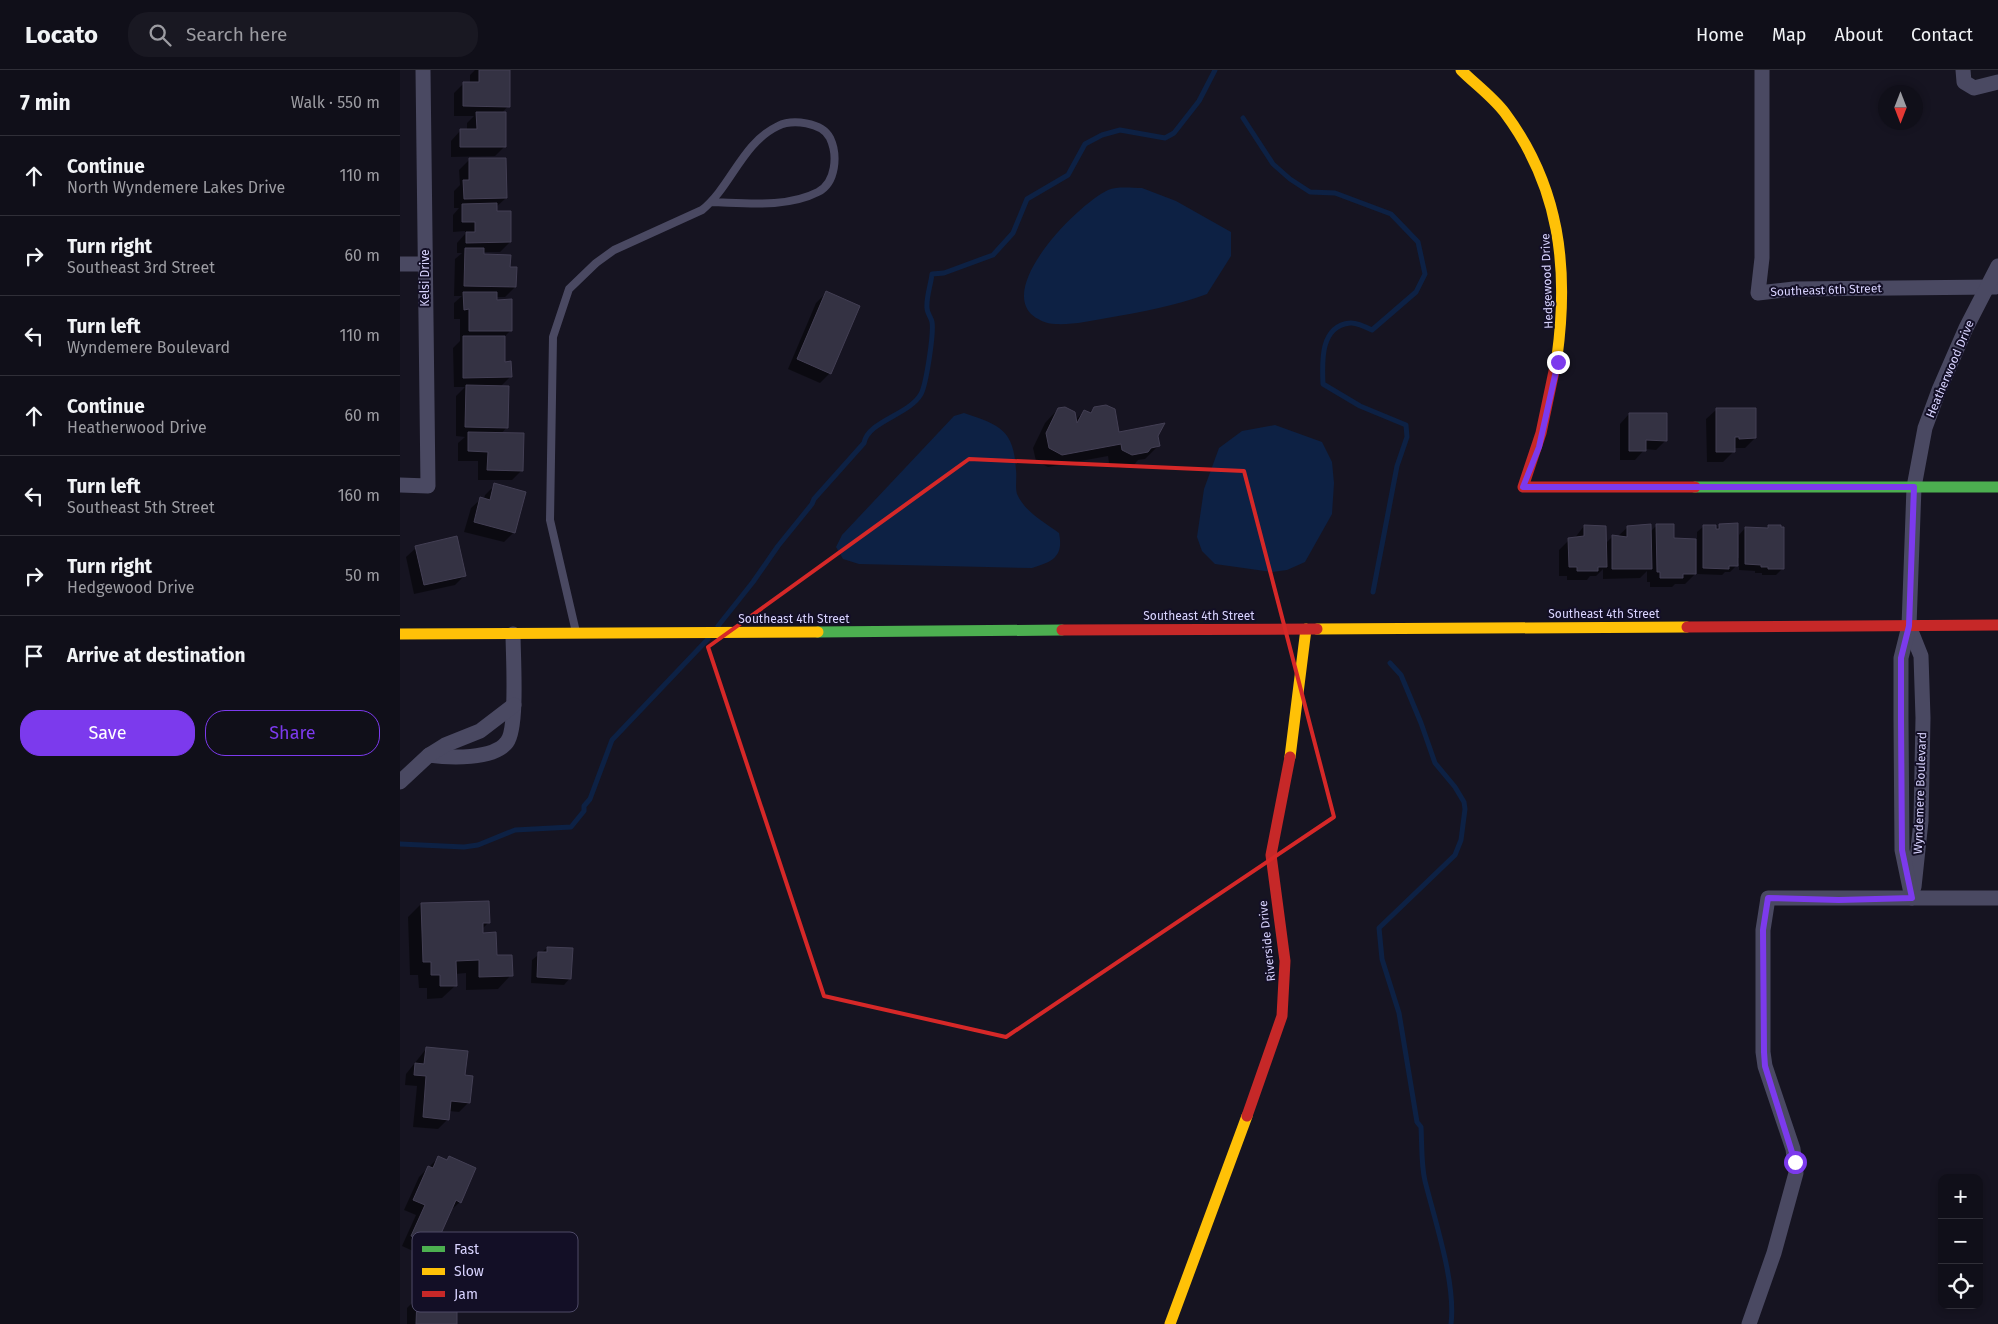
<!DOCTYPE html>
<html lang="en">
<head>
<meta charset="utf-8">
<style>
  :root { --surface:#100f19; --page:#191822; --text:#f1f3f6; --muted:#9c9ca2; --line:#302f38; --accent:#7c3aed }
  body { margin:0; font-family:"Fira Sans",sans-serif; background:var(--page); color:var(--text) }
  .controls { position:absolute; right:15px; bottom:15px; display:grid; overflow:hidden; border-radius:10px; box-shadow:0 2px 8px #0003 }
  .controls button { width:45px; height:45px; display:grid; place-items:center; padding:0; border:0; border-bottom:1px solid var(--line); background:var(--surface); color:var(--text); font:25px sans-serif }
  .compass { position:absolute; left:1478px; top:15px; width:45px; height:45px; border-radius:50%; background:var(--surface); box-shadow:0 2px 8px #0003; rotate:180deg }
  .stop { position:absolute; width:15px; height:15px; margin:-11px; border:4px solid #7c3aed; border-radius:50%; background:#fff }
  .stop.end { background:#7c3aed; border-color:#fff; box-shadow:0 1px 5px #0008 }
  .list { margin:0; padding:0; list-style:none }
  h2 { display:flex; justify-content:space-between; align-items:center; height:65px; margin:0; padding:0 20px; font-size:21px }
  h2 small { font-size:16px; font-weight:400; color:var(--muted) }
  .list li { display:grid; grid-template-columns:32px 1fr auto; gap:15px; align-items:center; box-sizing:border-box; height:80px; padding:0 20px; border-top:1px solid var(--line) }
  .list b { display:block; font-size:19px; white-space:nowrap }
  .list p { margin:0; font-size:16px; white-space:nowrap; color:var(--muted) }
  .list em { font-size:16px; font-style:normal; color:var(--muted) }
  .actions { display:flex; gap:10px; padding:15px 20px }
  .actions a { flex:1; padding:11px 0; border:1px solid var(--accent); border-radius:20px; text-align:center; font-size:18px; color:var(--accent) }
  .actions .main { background:var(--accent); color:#fff }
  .icon { flex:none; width:28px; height:28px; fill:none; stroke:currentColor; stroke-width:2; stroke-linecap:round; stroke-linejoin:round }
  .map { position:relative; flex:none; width:1598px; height:1254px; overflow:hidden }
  header { display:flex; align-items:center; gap:30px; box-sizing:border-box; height:70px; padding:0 25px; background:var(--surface); border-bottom:1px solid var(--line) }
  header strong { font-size:24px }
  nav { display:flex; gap:28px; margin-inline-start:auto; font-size:18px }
  .search { width:350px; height:45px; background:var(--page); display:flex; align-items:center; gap:12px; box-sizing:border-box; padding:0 18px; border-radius:20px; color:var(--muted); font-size:19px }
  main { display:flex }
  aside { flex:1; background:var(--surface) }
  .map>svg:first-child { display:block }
  .water { fill:#0d2144 }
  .shadow { fill:#0007 }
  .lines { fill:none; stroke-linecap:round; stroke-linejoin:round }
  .stream { stroke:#0d2144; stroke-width:5 }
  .building { fill:#343243; stroke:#433f54 }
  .lane { stroke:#4a4962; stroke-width:8 }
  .street { stroke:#4a4962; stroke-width:15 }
  .fast { stroke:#4caf50; stroke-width:11 }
  .slow { stroke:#ffc107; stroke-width:11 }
  .jam { stroke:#c62828; stroke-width:11 }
  .route { stroke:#7c3aed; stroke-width:6 }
  .marked { fill:none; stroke:#d62828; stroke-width:4; stroke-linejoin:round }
  .labels { text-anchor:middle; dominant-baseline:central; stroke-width:4; stroke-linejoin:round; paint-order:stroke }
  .street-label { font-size:12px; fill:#d9d4ff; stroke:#130f26 }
  .key { fill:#130f26; stroke:#4e4a67; stroke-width:1 }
  .key-label { font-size:14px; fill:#d9d4ff }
</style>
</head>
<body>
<header>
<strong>Locato</strong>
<div class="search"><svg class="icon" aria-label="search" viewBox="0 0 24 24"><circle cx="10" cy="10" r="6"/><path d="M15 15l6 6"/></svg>Search here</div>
<nav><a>Home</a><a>Map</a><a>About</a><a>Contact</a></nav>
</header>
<main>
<aside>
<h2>7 min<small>Walk · 550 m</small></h2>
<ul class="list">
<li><svg class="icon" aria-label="ahead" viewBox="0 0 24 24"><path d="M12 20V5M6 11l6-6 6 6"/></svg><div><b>Continue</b><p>North Wyndemere Lakes Drive</p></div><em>110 m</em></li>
<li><svg class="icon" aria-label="right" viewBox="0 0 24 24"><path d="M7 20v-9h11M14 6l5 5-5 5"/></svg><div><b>Turn right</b><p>Southeast 3rd Street</p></div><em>60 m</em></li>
<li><svg class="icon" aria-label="left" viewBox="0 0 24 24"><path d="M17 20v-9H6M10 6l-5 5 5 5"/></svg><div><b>Turn left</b><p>Wyndemere Boulevard</p></div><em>110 m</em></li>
<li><svg class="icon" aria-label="ahead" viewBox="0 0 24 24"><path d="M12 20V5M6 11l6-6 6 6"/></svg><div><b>Continue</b><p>Heatherwood Drive</p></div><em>60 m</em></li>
<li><svg class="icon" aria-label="left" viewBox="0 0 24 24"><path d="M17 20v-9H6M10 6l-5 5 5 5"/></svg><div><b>Turn left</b><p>Southeast 5th Street</p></div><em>160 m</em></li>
<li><svg class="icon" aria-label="right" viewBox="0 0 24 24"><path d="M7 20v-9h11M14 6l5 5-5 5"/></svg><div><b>Turn right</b><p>Hedgewood Drive</p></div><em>50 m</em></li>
<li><svg class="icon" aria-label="arrive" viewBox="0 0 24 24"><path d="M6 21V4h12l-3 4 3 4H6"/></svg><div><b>Arrive at destination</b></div></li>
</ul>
<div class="actions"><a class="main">Save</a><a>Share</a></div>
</aside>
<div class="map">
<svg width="1598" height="1254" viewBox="0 0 1598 1254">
  <rect width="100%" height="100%" fill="#161421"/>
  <g class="water">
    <path d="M742,118L776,131L831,162V186L807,224C775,236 741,242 707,248C691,251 672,255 655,254C647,254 636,249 631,244C600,212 680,133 708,120C717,116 732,118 742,118Z"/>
    <path d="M564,343C600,355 614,360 616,400C617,407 615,417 617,424C625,442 644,452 659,463C664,487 652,492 632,498L459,494L443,489L436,477L442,465L554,346Z"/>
    <polygon points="875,355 922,372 932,392 934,413 932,444 905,492 887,500 872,502 815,494 802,481 797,467 804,419 819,378 842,361"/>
  </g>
  <g class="shadow">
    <polygon points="75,0 109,0 108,36 102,43 105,76 95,86 51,87 51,71 60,61 67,61 67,53 74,46 54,46 54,23 64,13 70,13 70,5"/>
    <polygon points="69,90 106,128 95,138 110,172 100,182 82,182 82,186 109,198 115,217 105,227 95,227 111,260 104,267 104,293 110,307 100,317 107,357 101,364 122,400 112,410 78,410 78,391 58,391 58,373 65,367 56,366 56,326 65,317 54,317 53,278 60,271 60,249 54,249 54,233 62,226 54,226 55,189 62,183 57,183 57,173 65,164 65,161 53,162 53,145 59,138 54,138 54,121 60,115 59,100"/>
    <polygon points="426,223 430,303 420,313 388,299 416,233"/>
    <polygon points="694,338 718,363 757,365 759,375 745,389 738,390 734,395 718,398 709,393 708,386 648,397 636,391 633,378 645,353 658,339 675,350 685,341 689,343"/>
    <polygon points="1316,340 1355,368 1345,378 1333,378 1333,382 1323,392 1307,392 1306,349"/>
    <polygon points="1229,344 1266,370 1256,380 1245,379 1235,390 1220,390 1220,354"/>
    <polygon points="95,415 114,462 104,472 64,462 71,438 81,429 84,429 85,425"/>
    <polygon points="1257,455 1273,469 1295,504 1285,514 1275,514 1272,517 1250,517 1250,512 1247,512 1247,501 1240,508 1203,509 1203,499 1196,506 1190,506 1187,510 1167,510 1167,506 1159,506 1159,480 1169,470 1174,469 1184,456 1205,474 1212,467 1217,467 1228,457 1250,462"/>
    <polygon points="1320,455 1336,488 1339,488 1339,465 1345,458 1365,459 1368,456 1382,499 1376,505 1362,505 1362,503 1355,503 1355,501 1339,500 1339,493 1330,502 1325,502 1322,505 1297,504 1297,462 1304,456 1315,460"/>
    <polygon points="16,478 65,505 55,515 14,524 6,487"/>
    <polygon points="21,834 89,852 82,859 82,864 95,886 111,905 98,919 66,920 66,903 55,904 56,915 42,928 27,929 27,918 19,918 18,905 10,905 8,847"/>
    <polygon points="147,878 170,908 164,915 131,913 132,890"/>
    <polygon points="26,979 64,1006 69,1032 59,1042 49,1041 48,1049 38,1059 13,1057 17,1016 5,1015 6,1004"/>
    <polygon points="49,1087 60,1132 49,1142 34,1176 24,1186 2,1176 16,1145 4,1140 19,1107 38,1088 46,1091"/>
    <polygon points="17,1228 56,1254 7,1254 7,1238"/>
  </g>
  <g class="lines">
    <g class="stream">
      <path d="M843,48L873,94L890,109L910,122L935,123L991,144L1018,172L1025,204L1016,222L972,260C966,257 956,252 950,253C920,256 922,292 923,314L960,336L1006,355L1007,367L997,396L973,522"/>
      <path d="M318,556L353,512L378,476L412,434L414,429L464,373C468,351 509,345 521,324C526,315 534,264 532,252C531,247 527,243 527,238C526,227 531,214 532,204L544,203L593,185L613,163L627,129L668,105L685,74L702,65L720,60L765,68L774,63L799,31L815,0"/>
      <path d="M990,593L1001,605L1021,653L1035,693L1055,717L1064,732L1065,739L1061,770L1055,785L979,858L982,889L999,943L1017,1052L1021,1057C1022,1074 1021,1094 1025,1111C1035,1151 1056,1213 1051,1254"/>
      <polyline points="0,774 64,777 78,775 115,760 171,757 184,741 184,736 190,729 212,670 308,569"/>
    </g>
  </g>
  <g class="building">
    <polygon points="79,0 110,0 110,37 63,36 63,12 79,12"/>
    <polygon points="76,42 106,42 106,77 60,77 60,59 77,59"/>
    <polygon points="69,88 106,88 107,128 64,129 63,110 69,110"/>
    <polygon points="97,133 97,141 111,141 111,172 66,173 66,162 75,162 75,152 62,152 62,134"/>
    <polygon points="65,178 84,178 84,184 111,185 110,197 117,197 116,217 64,216"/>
    <polygon points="426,221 460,236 431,304 397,289"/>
    <polygon points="63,222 97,222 97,230 112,229 112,261 69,261 69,239 64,240"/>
    <polygon points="63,266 105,266 105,292 111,291 112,307 63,308"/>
    <polygon points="66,315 109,316 108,358 65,357"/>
    <polygon points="706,335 715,339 719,362 765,353 758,366 760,376 751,378 748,382 732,385 722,380 721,374 662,385 649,378 646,363 658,338 665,337 675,342 677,353 684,340 691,343 694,337"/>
    <polygon points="1316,338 1356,338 1356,368 1339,369 1339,367 1335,367 1335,382 1316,382"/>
    <polygon points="1229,343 1267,343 1267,371 1246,370 1246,381 1229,381"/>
    <polygon points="68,362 124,363 123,401 87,400 88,382 68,381"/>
    <polygon points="94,413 126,422 115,463 74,452 80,427 90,430"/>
    <polygon points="1338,453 1338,496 1329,496 1329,499 1303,498 1303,455 1316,455 1316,459 1319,459 1319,454"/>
    <polygon points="1251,454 1252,499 1212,499 1212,465 1227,467 1227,456"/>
    <polygon points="1256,454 1274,454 1274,468 1296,469 1296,504 1283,504 1283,508 1260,508 1260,502 1257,502"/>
    <polygon points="1184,455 1206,456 1207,497 1198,497 1198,501 1177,501 1177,497 1169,497 1168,468 1184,466"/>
    <polygon points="1368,455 1381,455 1381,457 1384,457 1384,499 1368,499 1368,497 1361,497 1361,495 1345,494 1345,457 1368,458"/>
    <polygon points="57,466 66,506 24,515 15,476"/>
    <polygon points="89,831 90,853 83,853 83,863 96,862 97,885 112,885 113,906 79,907 79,890 56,891 57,916 40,916 40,905 31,905 31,892 23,892 21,833"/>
    <polygon points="147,877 173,878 171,909 137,907 138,882 147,882"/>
    <polygon points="26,977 68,981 65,1005 73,1006 70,1033 51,1031 49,1050 23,1047 26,1006 14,1005 15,993 24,994"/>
    <polygon points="38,1086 47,1090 49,1086 76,1098 61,1133 56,1130 35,1177 11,1166 25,1135 13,1130 28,1096 33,1098"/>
    <polygon points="17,1227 57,1228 57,1254 16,1254"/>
  </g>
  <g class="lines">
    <path class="lane" d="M176,562L150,450L153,267L169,219L196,193L214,180L302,140C331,117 342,73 378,56C392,49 422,52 430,68C438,85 436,113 418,122C387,138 346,133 312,132"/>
    <g class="street">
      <polyline points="1362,0 1362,188 1358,223 1394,219 1595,217"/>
      <polyline points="1563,0 1564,12 1574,18 1598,12"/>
      <polyline points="0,194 25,194"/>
      <polyline points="0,415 28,416 23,0"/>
      <polyline points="1509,556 1521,586 1523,648 1521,751 1514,817"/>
      <path d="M29,685C49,688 94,690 107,672C118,658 113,585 113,564"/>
      <polyline points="0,712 29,685 45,675 80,661 114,635"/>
      <polyline points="1512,828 1502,780 1501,649 1501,588 1509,556 1514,417 1525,358 1539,320 1566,258 1598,196"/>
      <polyline points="1349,1254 1374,1183 1396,1103 1393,1079 1365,996 1363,982 1363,860 1368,828 1598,828"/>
    </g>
    <g class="fast">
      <polyline points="1295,417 1598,417"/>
      <polyline points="418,562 662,560"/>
    </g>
    <g class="slow">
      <path d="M1061,0C1075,14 1093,27 1105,43C1160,117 1169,198 1157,287"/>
      <polyline points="917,559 1287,557"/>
      <polyline points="0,564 418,562"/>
      <polyline points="890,687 906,559"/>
      <polyline points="770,1254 847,1046"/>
    </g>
    <g class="jam">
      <polyline points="1157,287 1141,363 1123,417 1295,417"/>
      <polyline points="1287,557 1598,555"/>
      <polyline points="662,560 917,559"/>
      <polyline points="847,1046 882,946 885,891 871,785 890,687"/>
    </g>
  </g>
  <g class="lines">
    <polyline class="route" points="1158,292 1139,377 1123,417 1514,417 1509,556 1501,588 1501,649 1502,780 1512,828 1439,830 1368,828 1363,860 1364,982 1365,996 1395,1092"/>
  </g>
  <path class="marked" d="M569,389L844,401L934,747L606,967L424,926L308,577Z"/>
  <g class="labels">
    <g class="street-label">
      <text transform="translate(25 208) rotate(-90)">Kelsi Drive</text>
      <text transform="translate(1147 211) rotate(-92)">Hedgewood Drive</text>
      <text transform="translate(1426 220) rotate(-2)">Southeast 6th Street</text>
      <text transform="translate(1550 299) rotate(-67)">Heatherwood Drive</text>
      <text x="1204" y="544">Southeast 4th Street</text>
      <text x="799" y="546">Southeast 4th Street</text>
      <text x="394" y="549">Southeast 4th Street</text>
      <text transform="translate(1520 723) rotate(-88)">Wyndemere Boulevard</text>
      <text transform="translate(867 871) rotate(-96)">Riverside Drive</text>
    </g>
  </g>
  <rect x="12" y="1162" width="166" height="80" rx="8" class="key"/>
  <rect x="22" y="1176" width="23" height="6" fill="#4caf50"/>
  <rect x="22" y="1198" width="23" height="7" fill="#ffc107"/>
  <rect x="22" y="1221" width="23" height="6" fill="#c62828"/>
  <g class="key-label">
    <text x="54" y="1184">Fast</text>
    <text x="54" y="1206">Slow</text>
    <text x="54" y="1229">Jam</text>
  </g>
</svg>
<div class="controls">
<button>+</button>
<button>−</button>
<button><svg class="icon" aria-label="locate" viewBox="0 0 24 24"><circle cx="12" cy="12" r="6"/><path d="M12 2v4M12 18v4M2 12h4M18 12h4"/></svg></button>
</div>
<svg class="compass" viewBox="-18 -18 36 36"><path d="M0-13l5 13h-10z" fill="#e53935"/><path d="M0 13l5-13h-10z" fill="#9c9ca2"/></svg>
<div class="stop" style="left:1395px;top:1092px"></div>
<div class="stop end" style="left:1158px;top:292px"></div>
</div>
</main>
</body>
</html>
